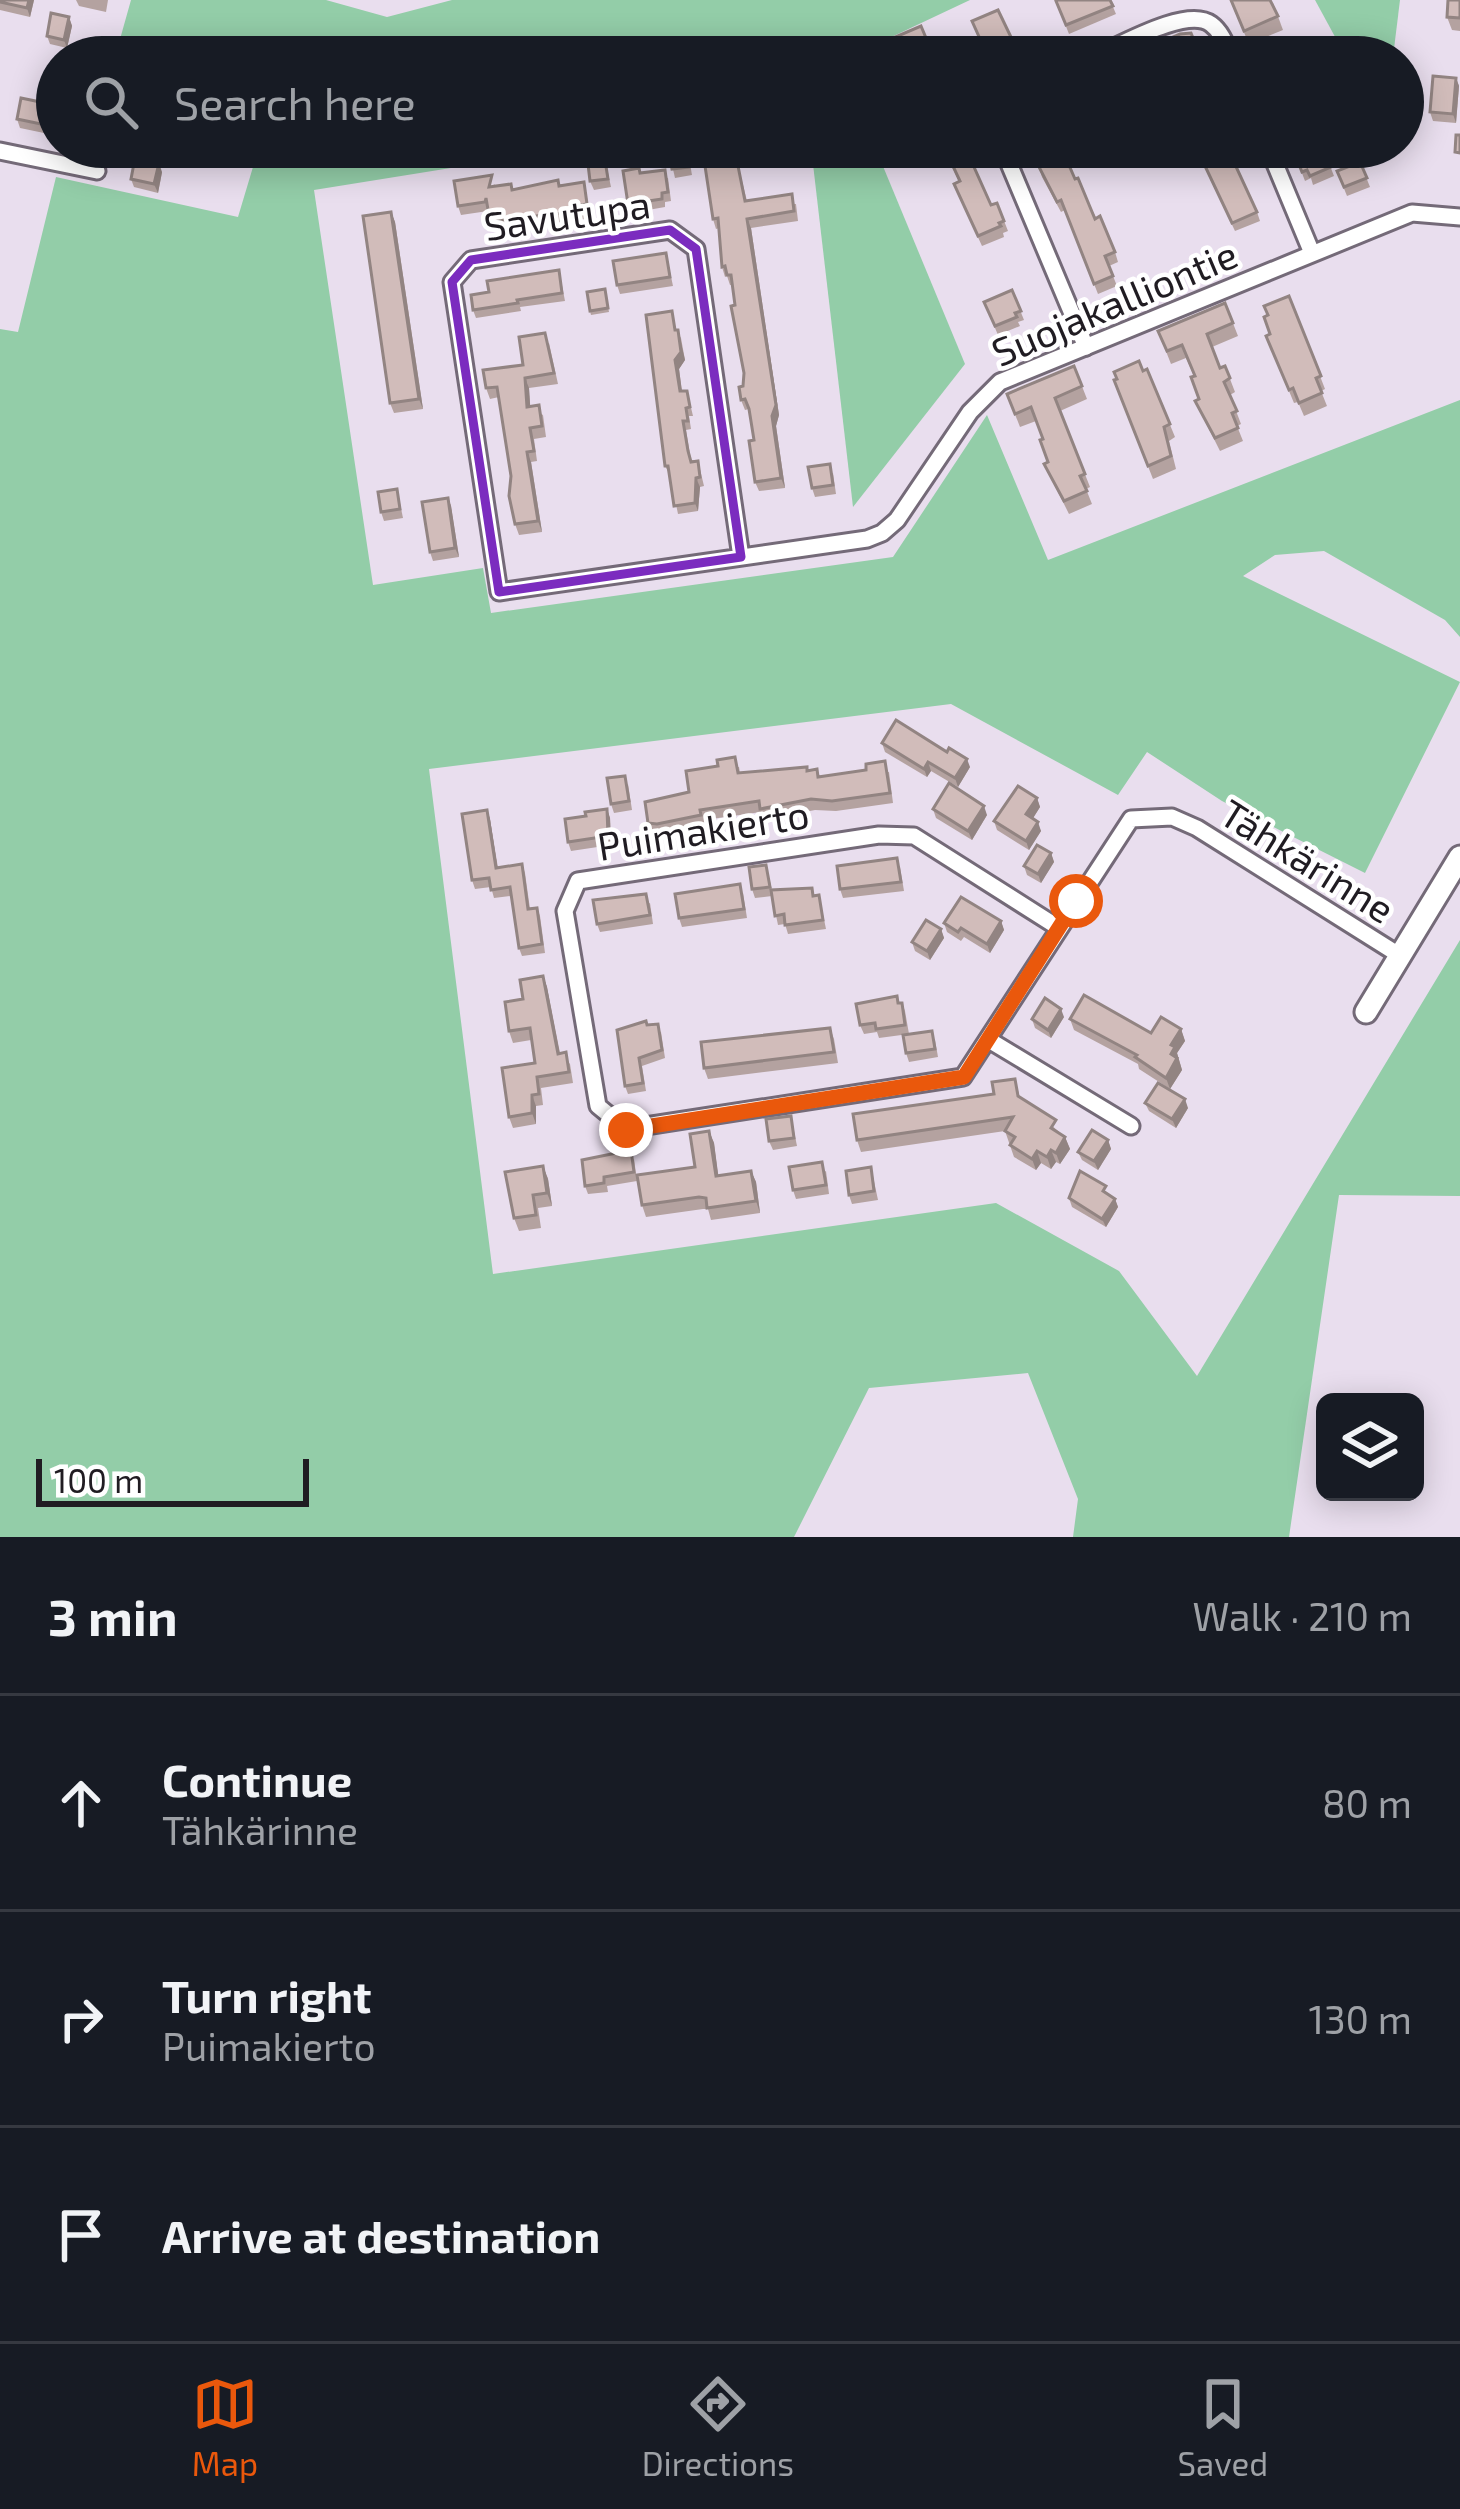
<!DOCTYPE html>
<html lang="en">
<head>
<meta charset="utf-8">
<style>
  :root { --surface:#171b24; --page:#20242c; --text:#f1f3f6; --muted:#9ea1a6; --line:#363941; --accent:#ea580c }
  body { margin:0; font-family:"Exo 2",sans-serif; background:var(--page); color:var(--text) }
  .controls { position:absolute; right:36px; bottom:36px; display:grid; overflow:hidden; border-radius:18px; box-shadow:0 6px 30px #0003 }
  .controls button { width:108px; height:108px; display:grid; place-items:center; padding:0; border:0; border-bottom:3px solid var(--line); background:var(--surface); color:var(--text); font:60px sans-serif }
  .scale { position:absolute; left:36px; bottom:30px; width:273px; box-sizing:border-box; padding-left:12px; border:6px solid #201c22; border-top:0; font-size:33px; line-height:42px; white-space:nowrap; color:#201c22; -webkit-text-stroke:9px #fff; paint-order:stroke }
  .stop { position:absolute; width:36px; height:36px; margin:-27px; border:9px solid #ea580c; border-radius:50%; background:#fff }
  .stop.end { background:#ea580c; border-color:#fff; box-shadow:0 3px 12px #0008 }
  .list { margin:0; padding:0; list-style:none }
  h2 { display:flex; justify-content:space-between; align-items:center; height:156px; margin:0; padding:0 48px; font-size:51px }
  h2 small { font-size:39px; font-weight:400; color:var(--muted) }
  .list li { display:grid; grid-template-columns:78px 1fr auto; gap:36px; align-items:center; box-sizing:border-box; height:216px; padding:0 48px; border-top:3px solid var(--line) }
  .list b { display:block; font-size:45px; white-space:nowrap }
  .list p { margin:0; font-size:39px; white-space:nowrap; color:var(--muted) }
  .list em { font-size:39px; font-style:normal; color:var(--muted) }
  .icon { flex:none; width:66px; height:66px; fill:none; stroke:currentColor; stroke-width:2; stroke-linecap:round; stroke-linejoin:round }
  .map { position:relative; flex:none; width:1460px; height:1537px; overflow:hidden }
  .search { position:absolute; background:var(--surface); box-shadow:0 6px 30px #0003; left:36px; right:36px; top:36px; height:132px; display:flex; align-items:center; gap:30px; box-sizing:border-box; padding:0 42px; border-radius:66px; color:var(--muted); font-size:45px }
  .sheet { height:804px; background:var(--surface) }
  nav { display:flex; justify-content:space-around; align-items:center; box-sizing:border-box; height:168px; border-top:3px solid var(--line); background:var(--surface); font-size:33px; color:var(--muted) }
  nav a { display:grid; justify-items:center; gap:6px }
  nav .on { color:var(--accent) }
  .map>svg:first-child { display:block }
  .green { fill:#93cda8 }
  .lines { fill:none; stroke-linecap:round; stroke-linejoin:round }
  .minor-casing { stroke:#746a78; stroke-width:21 }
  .tertiary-casing { stroke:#746a78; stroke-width:27 }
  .minor { stroke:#fff; stroke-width:15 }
  .tertiary { stroke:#fff; stroke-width:21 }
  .wall { fill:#b4a2a0 }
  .shaded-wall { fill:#928482 }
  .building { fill:#d1bcba; stroke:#928482; stroke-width:3 }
  .route { stroke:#ea580c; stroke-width:15 }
  .marked { fill:none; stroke:#7b2cbf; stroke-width:9; stroke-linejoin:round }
  .labels { text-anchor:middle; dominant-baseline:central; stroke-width:9; stroke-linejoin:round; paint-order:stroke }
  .street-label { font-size:39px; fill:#201c22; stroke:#fff }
</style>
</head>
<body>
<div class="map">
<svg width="1460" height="1537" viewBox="0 0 1460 1537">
  <rect width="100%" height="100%" fill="#e9deee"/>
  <g class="green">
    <polygon points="131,0 326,0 387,17 452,0 970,0 849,57 115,57"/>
    <polygon points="1315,0 1400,0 1393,57 1346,57"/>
    <polygon points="259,147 582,147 314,190 373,585 483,568 491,613 893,557 987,415 1048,560 1460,400 1460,637 1445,620 1324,551 1275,555 1243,576 1460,682 1365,873 1222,801 1147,752 1118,795 951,704 429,769 493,1274 996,1203 1119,1271 1197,1376 1460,940 1460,1196 1339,1195 1289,1537 1073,1537 1078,1499 1028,1373 869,1388 794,1537 0,1537 0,329 18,332 56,177 238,217"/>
    <polygon points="811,147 875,147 965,364 853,507"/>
  </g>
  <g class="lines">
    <g class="minor-casing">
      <g id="minor">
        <path d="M1093,57C1119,46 1187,6 1211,24C1222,32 1226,45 1231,57"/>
        <polyline points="1002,147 1086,347"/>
        <polyline points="1268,147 1312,253"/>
        <polyline points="0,151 97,171"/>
        <polyline points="741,557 696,249 670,230 471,260 452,282 499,592 867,539 882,533 897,520 970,412 1000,382 1412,213 1460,217"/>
        <polyline points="1059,928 914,836 879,835 578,881 565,911 598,1106 626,1129 963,1077 1131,819 1172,817 1197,828 1399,955"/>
        <polyline points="989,1040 1131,1126"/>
      </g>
    </g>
    <g class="tertiary-casing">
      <polyline id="tertiary" points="1366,1012 1460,857"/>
    </g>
    <use href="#minor" class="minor"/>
    <use href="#tertiary" class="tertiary"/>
  </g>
  <g class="wall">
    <polygon points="0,0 34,0 30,17 0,10"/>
    <polygon points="76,0 108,0 106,12 79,6"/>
    <polygon points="1110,0 1116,14 1069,34 1056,1"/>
    <polygon points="1230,0 1273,3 1283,30 1249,44"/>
    <polygon points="1460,0 1460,31 1452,30 1447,17"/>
    <polygon points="69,17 72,26 67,48 50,44 47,36"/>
    <polygon points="1456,78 1459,86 1456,123 1433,121 1430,112"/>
    <polygon points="45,103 48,112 44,133 20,128 17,119"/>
    <polygon points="668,147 687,147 692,175 675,178"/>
    <polygon points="943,147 972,147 979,166 974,168 991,205 997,203 1008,231 1003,233 1004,237 982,246 958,194 954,184 959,182"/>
    <polygon points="1040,147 1065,147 1062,148 1075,179 1115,252 1118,262 1109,266 1117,286 1098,294 1065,210 1061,212 1042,177 1039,167 1047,162"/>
    <polygon points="1195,147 1257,212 1260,221 1235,231"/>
    <polygon points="1292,147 1328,147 1329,151 1325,153 1334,176 1313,185 1311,178 1305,181"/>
    <polygon points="604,154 611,187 594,190 590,181"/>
    <polygon points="737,161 747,201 796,204 798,221 751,228 779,415 776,426 785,488 759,491 755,482 754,440 749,409 745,410 741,400 744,373 732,285 730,285 727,276 725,277 722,267 719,228 716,229 713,219"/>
    <polygon points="1360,162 1370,187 1347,196 1337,171"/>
    <polygon points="162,172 158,193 134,187 131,179"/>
    <polygon points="640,173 668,178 671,201 665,202 665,207 631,213 628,204"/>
    <polygon points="584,182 590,213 584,214 584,219 493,230 488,211 461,215 458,206 495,184 494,186 511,184 513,190"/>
    <polygon points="391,212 395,222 423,409 394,413 390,403"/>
    <polygon points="666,253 673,286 620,294 617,285"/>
    <polygon points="559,270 565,301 520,307 521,311 476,318 473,310 489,292"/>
    <polygon points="605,289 609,312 591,315 590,311"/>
    <polygon points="1012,290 1024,320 1018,322 1020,326 998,335 984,302"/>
    <polygon points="1289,296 1325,389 1321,391 1327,406 1304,416 1298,402 1294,403 1266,336 1270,334 1268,315"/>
    <polygon points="1225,303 1238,336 1212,347 1220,368 1225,366 1235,392 1230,395 1241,424 1237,426 1243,441 1220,451 1195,401 1199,399 1194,376 1186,358 1171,364 1158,331"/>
    <polygon points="672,311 676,330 681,338 685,360 679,369 682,391 687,391 693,416 689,416 691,429 686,430 691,460 698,461 704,486 700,487 698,511 678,514 670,475 665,466"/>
    <polygon points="549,343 558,384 529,388 530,407 543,415 546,437 534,439 537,461 531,462 542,532 519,535 515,524 511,476 499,397 490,399 486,388 523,365"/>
    <polygon points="1074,366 1087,399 1060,411 1090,487 1086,489 1092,504 1069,514 1044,464 1048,462 1043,439 1036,421 1020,427 1007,394"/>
    <polygon points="1147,369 1175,437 1169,441 1176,469 1153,479 1114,380"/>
    <polygon points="833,473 836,494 815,497 812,488"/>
    <polygon points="397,489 403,518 384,521 381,512"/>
    <polygon points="448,498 451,506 459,557 433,561 430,552"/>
    <polygon points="882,743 970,767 958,787 931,771 927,777 885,752"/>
    <polygon points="718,766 739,767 740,773 817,769 820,777 889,772 893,803 836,811 815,810 764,820 761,812 704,820 705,826 661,835 652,834 648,823"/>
    <polygon points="628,784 632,810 614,813 611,804"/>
    <polygon points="1037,798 1040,807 1033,818 1041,831 1029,850 997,830 994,821"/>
    <polygon points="607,809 610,818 611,845 571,851 568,842 586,816"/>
    <polygon points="933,809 987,815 972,840 936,818"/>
    <polygon points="487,810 490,819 498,868 522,864 525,873 530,909 537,908 540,916 545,953 522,956 519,948 511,896 494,898 491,887 475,889 472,880"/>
    <polygon points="1051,853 1054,862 1041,883 1027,875 1024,866"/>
    <polygon points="766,865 772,890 819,895 826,929 788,934 785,924 778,925 772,896 755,898 752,889"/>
    <polygon points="900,867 904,891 843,898 840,889"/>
    <polygon points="743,893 747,918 682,927 679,918"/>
    <polygon points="650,903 653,924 600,932 597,924"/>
    <polygon points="1001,921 1004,930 990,953 964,937 961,941 947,932 944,923"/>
    <polygon points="941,929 944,938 930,960 915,951 912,942"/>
    <polygon points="543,976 547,987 560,1053 570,1064 573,1083 541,1088 543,1105 536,1106 536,1124 513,1128 509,1117 535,1063 531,1040 513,1043 509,1031 523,999"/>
    <polygon points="897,996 899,1003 902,1003 905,1011 909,1034 879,1038 877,1032 864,1034 860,1025"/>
    <polygon points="1064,1017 1051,1038 1035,1028 1032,1019"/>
    <polygon points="1070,1019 1151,1033 1181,1029 1185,1041 1177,1053 1182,1070 1170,1089 1139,1069 1138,1064 1074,1030"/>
    <polygon points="647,1025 661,1032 665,1058 642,1066 646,1091 628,1094 625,1086"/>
    <polygon points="830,1028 834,1039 838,1063 708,1079 704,1068"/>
    <polygon points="935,1040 938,1057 909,1062 906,1053"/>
    <polygon points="1015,1079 1020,1098 1065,1137 1070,1149 1060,1164 1056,1162 1051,1169 1041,1163 1036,1170 1014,1157 1005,1131 861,1152 857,1140 994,1094"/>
    <polygon points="1145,1103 1188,1108 1176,1128 1149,1111"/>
    <polygon points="791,1116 797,1146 773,1150 769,1141"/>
    <polygon points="709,1131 714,1143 718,1175 751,1171 756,1182 760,1213 711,1220 708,1209 703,1209 646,1217 642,1205 695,1167"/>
    <polygon points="1108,1140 1111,1149 1098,1170 1082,1160 1078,1152"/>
    <polygon points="634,1159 637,1181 607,1186 608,1192 588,1194 585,1186"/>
    <polygon points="543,1166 548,1179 552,1206 538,1208 541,1228 519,1231 514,1218"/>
    <polygon points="871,1167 878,1200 852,1204 849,1195"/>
    <polygon points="826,1171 829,1194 796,1199 793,1190"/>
    <polygon points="1069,1198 1115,1199 1118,1207 1106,1227 1072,1207"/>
  </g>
  <g class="shaded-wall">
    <polygon points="29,0 34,0 30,17 27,8"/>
    <polygon points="69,17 72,26 67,48 64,40"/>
    <polygon points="1456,78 1459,86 1456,123 1453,114"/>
    <polygon points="45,103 48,112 44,133 41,124"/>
    <polygon points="159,163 162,172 158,193 154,184"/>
    <polygon points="391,212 395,222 423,409 419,399"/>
    <polygon points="747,219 751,228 779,415 776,426 785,488 781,478 772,416"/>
    <polygon points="678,330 685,360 679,369 683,400 675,360"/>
    <polygon points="525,378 529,388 531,418 527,407"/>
    <polygon points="527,452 531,462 542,532 538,521"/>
    <polygon points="696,478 700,487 698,511 695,503"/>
    <polygon points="448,498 451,506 459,557 455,548"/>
    <polygon points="967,759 970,767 958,787 955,778"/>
    <polygon points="928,762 931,771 927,777 924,769"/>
    <polygon points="1037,798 1040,807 1030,823 1026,814"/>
    <polygon points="984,806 987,815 972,840 968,831"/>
    <polygon points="607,809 610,818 611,845 608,836"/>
    <polygon points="487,810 490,819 499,877 496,868"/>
    <polygon points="1038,822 1041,831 1029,850 1026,841"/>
    <polygon points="1051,853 1054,862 1041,883 1038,874"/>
    <polygon points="1001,921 1004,930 990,953 987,944"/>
    <polygon points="941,929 944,938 930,960 927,951"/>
    <polygon points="543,976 547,987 562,1065 558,1054"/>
    <polygon points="1061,1009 1064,1017 1051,1038 1048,1030"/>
    <polygon points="1181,1029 1185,1041 1177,1053 1182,1070 1170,1089 1166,1078 1171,1054 1171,1045"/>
    <polygon points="532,1095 536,1106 536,1124 532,1113"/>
    <polygon points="1185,1099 1188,1108 1176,1128 1172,1119"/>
    <polygon points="709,1131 714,1143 720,1188 716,1176"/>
    <polygon points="1065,1137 1070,1149 1060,1164 1056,1153"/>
    <polygon points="1108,1140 1111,1149 1098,1170 1094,1161"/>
    <polygon points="1051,1150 1056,1162 1051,1169 1047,1157"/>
    <polygon points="1037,1151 1041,1163 1036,1170 1032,1159"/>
    <polygon points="543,1166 548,1179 552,1206 547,1193"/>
    <polygon points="751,1171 756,1182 760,1213 756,1201"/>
    <polygon points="1115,1199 1118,1207 1106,1227 1102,1219"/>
  </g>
  <g class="building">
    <polygon points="0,0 29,0 27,8 0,2"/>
    <polygon points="1058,0 1110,0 1113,6 1066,25 1056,1"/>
    <polygon points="1231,0 1270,0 1278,16 1244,31"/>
    <polygon points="1448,0 1460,0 1460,18 1447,17"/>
    <polygon points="998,10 1020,56 996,57 985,50 972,21"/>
    <polygon points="51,13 69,17 64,40 47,36"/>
    <polygon points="921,26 934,57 902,57 893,38"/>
    <polygon points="1191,33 1195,43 1200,40 1207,57 1141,57 1140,54 1158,47 1157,44 1180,34"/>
    <polygon points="1288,51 1291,57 1273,57"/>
    <polygon points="1433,76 1456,78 1453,114 1430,112"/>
    <polygon points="21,98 45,103 41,124 17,119"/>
    <polygon points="1456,135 1460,135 1460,153 1455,152"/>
    <polygon points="668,147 686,147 689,167 672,169"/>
    <polygon points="944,147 972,147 975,156 970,158 991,205 997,203 1004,221 999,223 1001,226 978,236 954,184 960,181"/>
    <polygon points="1041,147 1061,147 1075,179 1078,178 1095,219 1100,216 1115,252 1105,256 1113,276 1094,284 1061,200 1057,202 1039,167 1049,162"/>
    <polygon points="1196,147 1227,147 1257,212 1232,223"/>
    <polygon points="1292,147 1322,147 1331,167 1310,176 1307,170 1302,172"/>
    <polygon points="604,154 608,179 590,181 587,156"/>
    <polygon points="135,158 159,163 154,184 131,179"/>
    <polygon points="737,161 745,201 792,194 794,211 747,219 776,405 772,416 781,478 755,482 749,441 754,440 749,409 745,399 741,400 739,387 743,386 744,373 731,306 735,305 731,275 727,275 725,266 722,267 718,218 713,219 705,166"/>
    <polygon points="1360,162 1367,178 1344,187 1337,171"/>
    <polygon points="639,168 640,173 665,170 668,192 662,193 662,199 628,204 623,171"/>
    <polygon points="492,175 489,187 511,184 512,190 558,180 559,186 584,182 587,204 580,205 581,211 490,221 486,198 485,202 458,206 454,181"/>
    <polygon points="391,212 419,399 390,403 363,216"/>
    <polygon points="666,253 670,277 617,285 613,261"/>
    <polygon points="559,270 562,293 517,300 518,303 473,310 471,295 489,292 487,281"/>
    <polygon points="605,289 608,308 590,311 587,292"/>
    <polygon points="1012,290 1021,311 1015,313 1017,317 995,326 984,302"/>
    <polygon points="1289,296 1321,376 1316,378 1322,393 1299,403 1293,388 1289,390 1266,336 1270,334 1264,317 1268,315 1264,306"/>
    <polygon points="1225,303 1233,323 1207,334 1220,368 1225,366 1230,378 1224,382 1237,411 1232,413 1238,428 1215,438 1195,401 1199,399 1191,377 1195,376 1182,345 1167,351 1158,331"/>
    <polygon points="672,311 675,330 678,330 681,352 675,360 680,391 687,391 690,407 686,408 688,421 683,421 688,451 691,462 698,461 700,477 696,478 695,503 674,506 668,466 665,466 646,315"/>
    <polygon points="545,333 554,373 525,378 527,407 539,405 542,426 530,428 534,451 527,452 538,521 515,524 509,496 511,476 497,387 486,388 483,370 523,365 519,337"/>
    <polygon points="1139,361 1143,371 1147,369 1170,424 1164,427 1171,456 1148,466 1114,380 1117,379 1114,372"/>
    <polygon points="1074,366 1082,386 1055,398 1085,474 1080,476 1087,491 1064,501 1044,464 1048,462 1040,440 1043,439 1031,407 1015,414 1007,394"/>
    <polygon points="830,464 833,485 812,488 808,467"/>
    <polygon points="397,489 400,509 381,512 378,492"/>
    <polygon points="448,498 455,548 430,552 422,502"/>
    <polygon points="896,720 947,752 949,748 967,759 955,778 928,762 924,769 882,743"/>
    <polygon points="735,757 738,773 807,767 807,771 817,769 818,777 866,770 866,764 885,761 890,793 832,801 811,799 760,809 759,801 700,810 701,815 657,824 648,823 645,802 689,792 686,771 718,766 717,760"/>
    <polygon points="625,776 629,801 611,804 607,778"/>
    <polygon points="949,783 984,806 968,831 933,809"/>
    <polygon points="1018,786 1037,798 1026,814 1038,822 1026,841 994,821"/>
    <polygon points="607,809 608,836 568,842 565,819 586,816 585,812"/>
    <polygon points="487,810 496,868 522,864 528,909 537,908 542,944 519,948 510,887 491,890 489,878 472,880 462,814"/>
    <polygon points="1037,845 1051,853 1038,874 1024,866"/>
    <polygon points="897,858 901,882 840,889 837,866"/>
    <polygon points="766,865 770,887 752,889 749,867"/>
    <polygon points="740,884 744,909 679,918 675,894"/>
    <polygon points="812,888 813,896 819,895 823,920 785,925 784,914 775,916 771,890"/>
    <polygon points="646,894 650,915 597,924 593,900"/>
    <polygon points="961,897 1001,921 987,944 961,928 958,932 944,923"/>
    <polygon points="926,920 941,929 927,951 912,942"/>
    <polygon points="543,976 558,1054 566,1052 569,1072 537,1077 539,1094 532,1095 532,1113 509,1117 502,1068 535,1063 530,1028 509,1031 505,1002 523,999 520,980"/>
    <polygon points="1084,995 1151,1033 1161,1017 1181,1029 1171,1045 1175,1047 1171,1054 1177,1058 1166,1078 1135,1057 1137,1055 1070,1019"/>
    <polygon points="897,996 898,1003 902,1003 905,1025 876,1029 875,1023 860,1025 856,1004"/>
    <polygon points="1045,998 1061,1009 1048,1030 1032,1019"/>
    <polygon points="646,1021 647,1025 658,1024 662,1050 639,1058 643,1083 625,1086 617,1030"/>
    <polygon points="830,1028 834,1052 704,1068 701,1042"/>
    <polygon points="932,1031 935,1049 906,1053 903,1035"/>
    <polygon points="1015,1079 1018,1096 1056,1120 1051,1128 1065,1137 1056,1153 1051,1150 1047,1157 1037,1151 1032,1159 1010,1145 1015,1137 1005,1131 1013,1117 857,1140 853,1114 994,1094 992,1082"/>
    <polygon points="1158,1083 1185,1099 1172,1119 1145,1103"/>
    <polygon points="791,1116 794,1138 769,1141 766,1119"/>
    <polygon points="1092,1130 1108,1140 1094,1161 1078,1152"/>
    <polygon points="709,1131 716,1176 751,1171 756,1201 707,1208 706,1198 699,1197 642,1205 637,1175 695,1167 690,1134"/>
    <polygon points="631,1150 634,1172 604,1177 604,1183 585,1186 582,1160"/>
    <polygon points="822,1162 826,1185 793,1190 789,1167"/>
    <polygon points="543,1166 547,1193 533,1195 536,1215 514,1218 505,1172"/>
    <polygon points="871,1167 874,1191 849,1195 846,1171"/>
    <polygon points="1080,1171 1106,1186 1103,1191 1115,1199 1102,1219 1069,1198"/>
  </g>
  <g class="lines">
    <polyline class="route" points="626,1130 964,1077 1076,901"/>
  </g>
  <path class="marked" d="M670,230L696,249L741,557L499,592L452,282L471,260Z"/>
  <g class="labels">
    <g class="street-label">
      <text transform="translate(567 214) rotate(-8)">Savutupa</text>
      <text transform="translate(1114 302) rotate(-23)">Suojakalliontie</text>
      <text transform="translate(703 829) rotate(-9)">Puimakierto</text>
      <text transform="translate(1308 860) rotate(32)">Tähkärinne</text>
    </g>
  </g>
</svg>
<div class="controls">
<button><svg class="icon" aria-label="layers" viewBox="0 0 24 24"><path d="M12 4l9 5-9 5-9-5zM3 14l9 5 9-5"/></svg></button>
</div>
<div class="scale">100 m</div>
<div class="stop" style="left:1076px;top:901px"></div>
<div class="stop end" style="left:626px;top:1130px"></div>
<div class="search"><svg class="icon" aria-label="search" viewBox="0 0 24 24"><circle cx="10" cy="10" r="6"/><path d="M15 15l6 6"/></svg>Search here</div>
</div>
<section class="sheet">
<h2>3 min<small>Walk · 210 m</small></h2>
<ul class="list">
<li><svg class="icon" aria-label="ahead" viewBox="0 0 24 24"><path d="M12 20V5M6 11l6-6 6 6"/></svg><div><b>Continue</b><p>Tähkärinne</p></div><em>80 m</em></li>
<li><svg class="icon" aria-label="right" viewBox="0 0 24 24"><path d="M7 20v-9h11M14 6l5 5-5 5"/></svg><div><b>Turn right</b><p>Puimakierto</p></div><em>130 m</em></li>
<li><svg class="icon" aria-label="arrive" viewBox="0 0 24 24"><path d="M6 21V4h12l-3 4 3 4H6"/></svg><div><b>Arrive at destination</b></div></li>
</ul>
</section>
<nav>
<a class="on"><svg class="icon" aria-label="map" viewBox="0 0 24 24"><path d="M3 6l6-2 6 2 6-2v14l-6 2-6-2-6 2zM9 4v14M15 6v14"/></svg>Map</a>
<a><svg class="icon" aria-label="directions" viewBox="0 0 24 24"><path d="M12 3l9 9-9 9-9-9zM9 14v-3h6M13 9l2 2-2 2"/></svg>Directions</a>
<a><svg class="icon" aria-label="saved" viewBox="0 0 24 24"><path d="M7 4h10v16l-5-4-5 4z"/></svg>Saved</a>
</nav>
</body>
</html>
